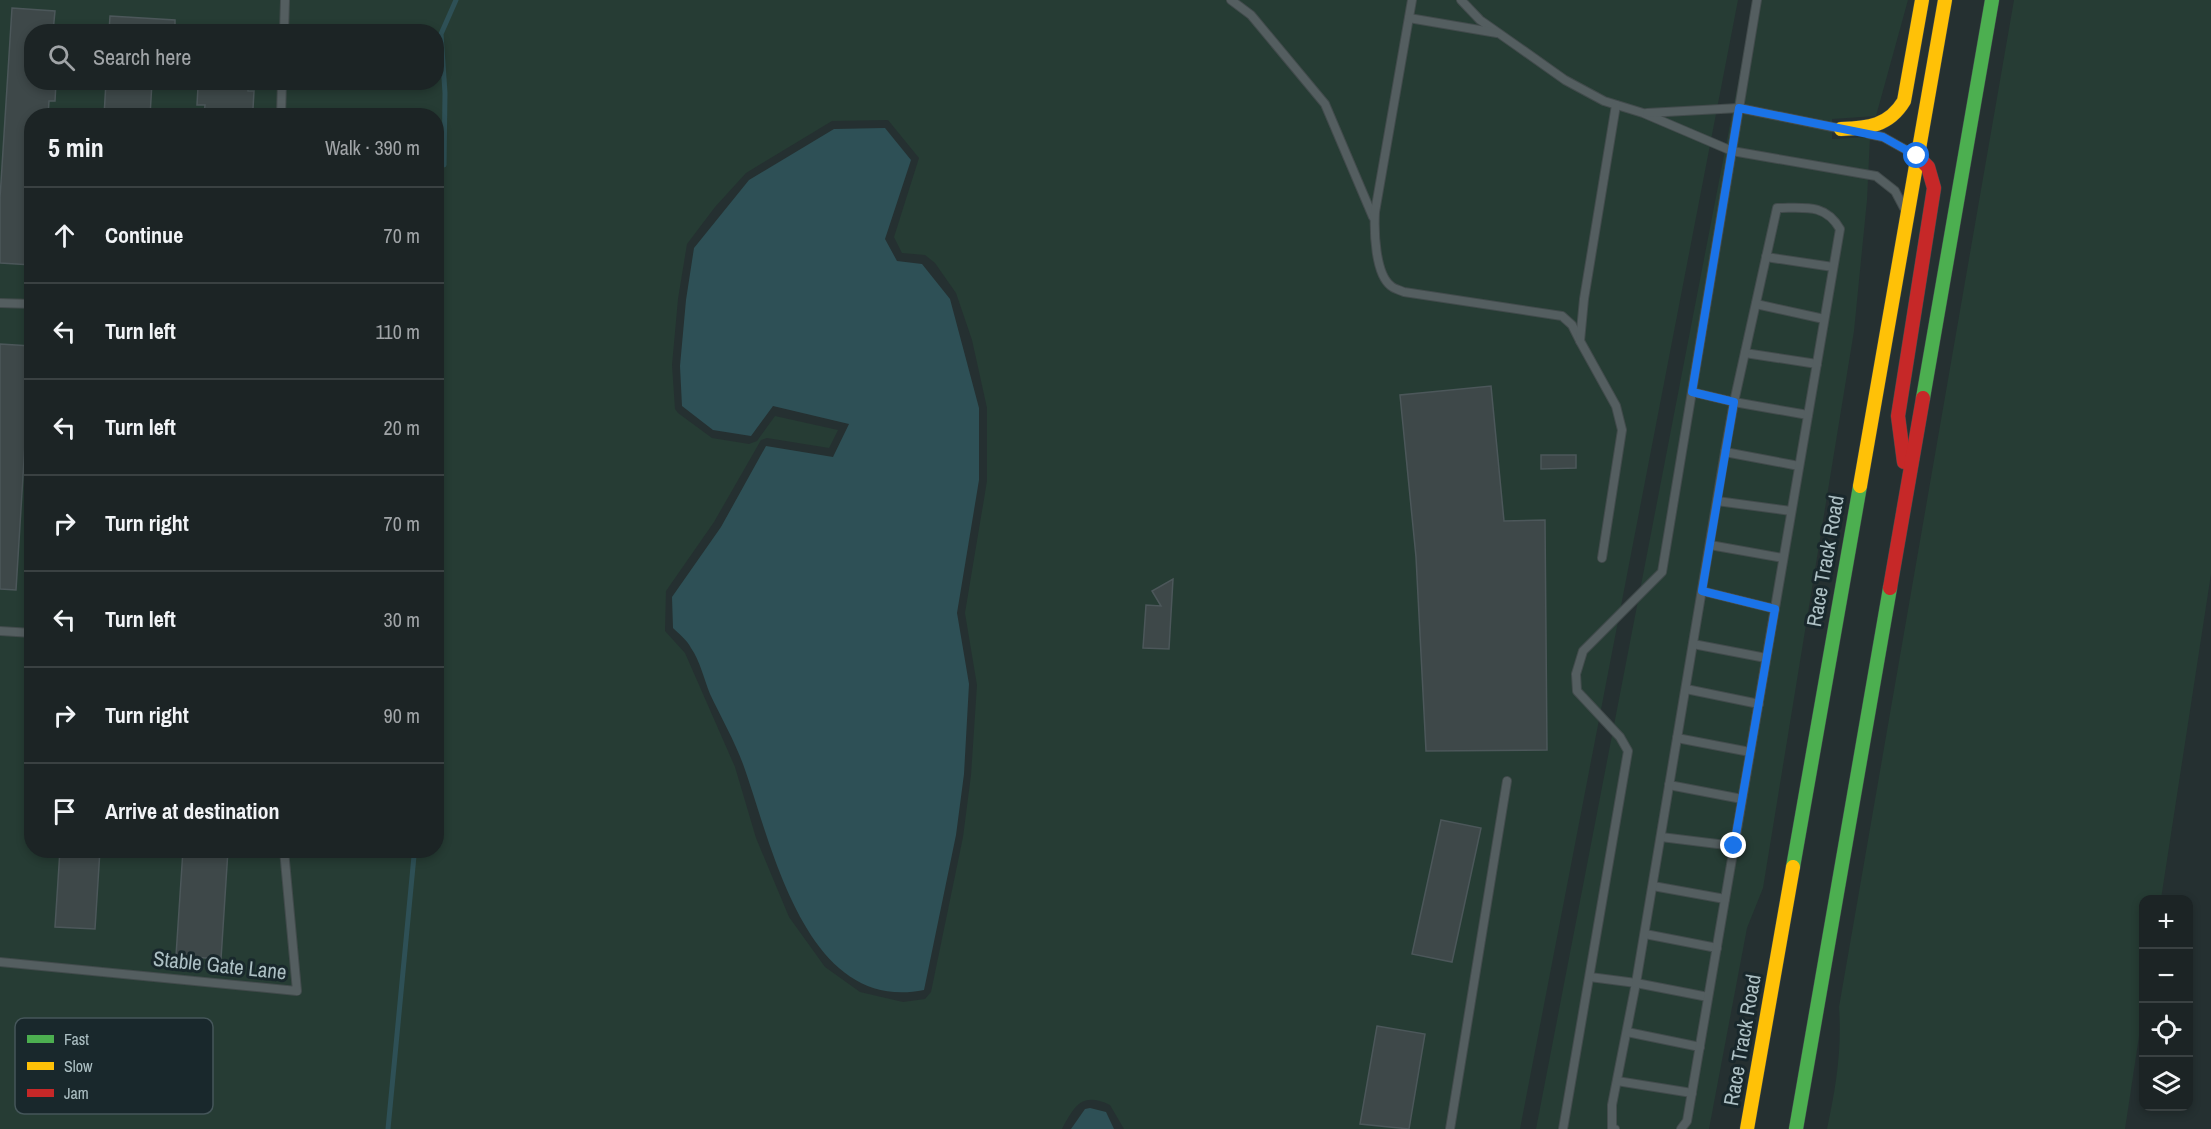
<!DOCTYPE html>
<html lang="en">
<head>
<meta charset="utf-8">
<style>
  :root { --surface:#1c2425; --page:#252c2d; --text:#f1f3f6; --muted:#a0a4a7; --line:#3a4142 }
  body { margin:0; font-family:"Archivo Narrow",sans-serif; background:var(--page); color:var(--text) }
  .controls { position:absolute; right:18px; bottom:18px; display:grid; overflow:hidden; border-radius:12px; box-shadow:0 3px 9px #0003 }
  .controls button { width:54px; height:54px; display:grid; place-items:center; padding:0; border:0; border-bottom:2px solid var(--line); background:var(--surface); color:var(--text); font:30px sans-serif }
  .stop { position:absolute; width:18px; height:18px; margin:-14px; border:4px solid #1a73e8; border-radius:50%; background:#fff }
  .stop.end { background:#1a73e8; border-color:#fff; box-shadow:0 2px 6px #0008 }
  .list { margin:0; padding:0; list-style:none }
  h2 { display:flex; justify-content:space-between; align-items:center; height:78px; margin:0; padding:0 24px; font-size:26px }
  h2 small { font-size:20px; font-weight:400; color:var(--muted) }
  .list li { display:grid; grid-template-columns:39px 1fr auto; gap:18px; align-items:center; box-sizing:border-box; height:96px; padding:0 24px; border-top:2px solid var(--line) }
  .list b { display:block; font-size:22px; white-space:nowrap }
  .list em { font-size:20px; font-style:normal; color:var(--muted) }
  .icon { flex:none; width:33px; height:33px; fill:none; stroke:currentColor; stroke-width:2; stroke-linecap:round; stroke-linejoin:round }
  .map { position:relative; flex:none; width:2211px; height:1129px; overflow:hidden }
  .search { position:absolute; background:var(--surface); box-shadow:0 3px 9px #0003; left:24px; top:24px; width:420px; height:66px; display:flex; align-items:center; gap:15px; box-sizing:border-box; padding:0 21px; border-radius:24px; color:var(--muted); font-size:22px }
  .panel { position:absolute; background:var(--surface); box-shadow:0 3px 9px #0003; left:24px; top:108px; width:420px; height:750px; border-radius:24px }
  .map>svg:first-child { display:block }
  .green { fill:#263c34; fill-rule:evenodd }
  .water { fill:#2e5056 }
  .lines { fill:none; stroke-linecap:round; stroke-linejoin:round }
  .stream { stroke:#2e5056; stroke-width:5 }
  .building { fill:#3e4849; stroke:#4c575a; stroke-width:1.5 }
  .lane-casing { stroke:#424b4c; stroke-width:10 }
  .fast-casing { stroke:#424b4c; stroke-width:15 }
  .slow-casing { stroke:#424b4c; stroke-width:15 }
  .jam-casing { stroke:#424b4c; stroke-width:15 }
  .lane { stroke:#545e60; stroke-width:8 }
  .fast { stroke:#4caf50; stroke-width:14 }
  .slow { stroke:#ffc107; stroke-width:14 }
  .jam { stroke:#c62828; stroke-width:14 }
  .route { stroke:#1a73e8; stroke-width:8 }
  .labels { text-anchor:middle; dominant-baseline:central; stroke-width:6; stroke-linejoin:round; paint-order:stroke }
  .street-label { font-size:21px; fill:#adc0c4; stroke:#19282c }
  .key { fill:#19282c; stroke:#45565a; stroke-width:1.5 }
  .key-label { font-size:16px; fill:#adc0c4 }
</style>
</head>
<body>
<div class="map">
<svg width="2211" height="1129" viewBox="0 0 2211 1129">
  <rect width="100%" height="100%" fill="#253031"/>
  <g class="green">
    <path d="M0,0H1738L1520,1129H1124L1110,1105C1082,1092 1075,1105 1062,1129H0ZM32,32H436V82H32ZM32,116H436V850H32ZM888,120L919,158L894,237L902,253L925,255L935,263L956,293L972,340L987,408V481L965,613L977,685L971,775L963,837L931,992L925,999L903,1002L860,992L825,967L789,917L756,838L735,767L685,653L665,631L666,591L714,522L761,440L767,438L829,448L838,430L775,416L757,441L749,444L712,438L678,413L675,409L672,365L678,299L687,244L715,207L746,173L832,121Z"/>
    <polygon points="1754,0 1908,0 1876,116 1832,119 1832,139 1870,137 1867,200 1854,331 1763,888 1747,928 1709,1129 1536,1129"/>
    <path d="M2014,0H2211V574L2161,899L2144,900L2143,1010L2125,1129H1827C1836,1087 1842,1050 1839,1007Z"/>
  </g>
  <g class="water">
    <path d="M885,128L911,160L885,239L897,261L922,264L950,299L979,408V480L957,613L969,684L964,774L956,835L924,990C805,1014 772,844 743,764C734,740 721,717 710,694C704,679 700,661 691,648C687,640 679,634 673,628L672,597L721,527L766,446L833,457L849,424L773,406L751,436L713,430L682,406L680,366L686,300L694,248L749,180L834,129Z"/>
    <polygon points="1090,1108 1106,1112 1114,1129 1071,1129 1085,1109"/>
  </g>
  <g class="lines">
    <g class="stream">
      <polyline points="444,165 445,93 441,34 456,0"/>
      <polyline points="436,331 441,217"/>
      <polyline points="388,1129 414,856"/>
    </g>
  </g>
  <g class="building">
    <polygon points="12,8 55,11 53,32 32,32 32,82 56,82 55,101 49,101 48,116 32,116 32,265 0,263 0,198"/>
    <polygon points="110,16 175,20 175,32 109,32"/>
    <polygon points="106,82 152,82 150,116 104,116"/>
    <polygon points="205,82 248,82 248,91 254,91 253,109 247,109 247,116 204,116 205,105 197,105 198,87 205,87"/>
    <polygon points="0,344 31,346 16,590 0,589"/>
    <polygon points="1491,386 1504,521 1545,520 1547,750 1426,751 1416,557 1400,395"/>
    <polygon points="1541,455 1576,455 1576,468 1541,469"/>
    <polygon points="1173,579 1169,649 1143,648 1146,605 1161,606 1152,591"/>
    <polygon points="1441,820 1481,828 1452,962 1412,954"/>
    <polygon points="60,850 100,850 95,929 55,927"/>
    <polygon points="183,850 228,850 221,959 176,956"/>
    <polygon points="1377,1026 1425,1034 1409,1129 1360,1124"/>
  </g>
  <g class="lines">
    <g class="lane-casing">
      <g id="lane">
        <polyline points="1231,0 1251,15 1325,104 1373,217"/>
        <path d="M1412,0L1375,212C1374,231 1375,274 1391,286C1394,289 1400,290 1404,292L1562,316L1572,325L1580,341"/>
        <polyline points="1461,0 1480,20 1517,46 1565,80 1604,101 1643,113 1732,151 1876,176 1895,191 1904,208"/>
        <polyline points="1409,18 1497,33"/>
        <polyline points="284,32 285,0"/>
        <polyline points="1647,113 1739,108 1842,129"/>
        <polyline points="281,116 282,82"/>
        <polyline points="1869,134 1883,137 1917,156"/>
        <polyline points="1766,257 1833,267"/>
        <polyline points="0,303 32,304"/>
        <polyline points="1756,304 1824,319"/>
        <polyline points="1745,353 1817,364"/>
        <polyline points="1725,452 1799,466"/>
        <polyline points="1717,501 1791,511"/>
        <polyline points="1710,545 1783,558"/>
        <polyline points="1602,558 1622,430 1616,406 1580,341 1584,299 1616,105"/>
        <polyline points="1702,591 1775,609"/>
        <polyline points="0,631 32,633"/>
        <polyline points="1693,644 1766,658"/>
        <polyline points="1686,689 1759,704"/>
        <polyline points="1677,738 1750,752"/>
        <polyline points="1669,785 1742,799"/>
        <polyline points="1661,837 1734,846"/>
        <polyline points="1653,886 1725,899"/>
        <polyline points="1645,934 1717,948"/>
        <polyline points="0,962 297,991 284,850"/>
        <polyline points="1590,977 1636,983 1612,1105 1612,1128 1615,1129"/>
        <polyline points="1708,997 1636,983 1725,452 1734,402 1808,415"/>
        <polyline points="1627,1032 1700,1047"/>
        <polyline points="1617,1081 1692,1093"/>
        <polyline points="1450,1129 1507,781"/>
        <polyline points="1563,1129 1628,751 1620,737 1577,691 1576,674 1583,651 1662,572 1757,0"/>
        <path d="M1681,1129L1687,1121L1840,229C1825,203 1804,208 1777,208L1734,402L1692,392"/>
      </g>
    </g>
    <g class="fast-casing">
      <g id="fast">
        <polyline points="1923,398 1992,0"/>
        <polyline points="1793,867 1860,486"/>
        <polyline points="1796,1129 1890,588"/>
      </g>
    </g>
    <g class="slow-casing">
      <g id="slow">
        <path d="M1841,129C1868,128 1889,126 1904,101L1922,0"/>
        <polyline points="1860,486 1945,0"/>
        <polyline points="1747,1129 1793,867"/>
      </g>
    </g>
    <g class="jam-casing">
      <g id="jam">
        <polyline points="1904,462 1898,416 1934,188 1928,167 1917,156"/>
        <polyline points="1890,588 1923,398"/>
      </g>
    </g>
    <use href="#lane" class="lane"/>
    <use href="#fast" class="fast"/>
    <use href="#slow" class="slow"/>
    <use href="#jam" class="jam"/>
  </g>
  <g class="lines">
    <polyline class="route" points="1734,846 1775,609 1702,591 1734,402 1692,392 1739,108 1883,137 1917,156"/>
  </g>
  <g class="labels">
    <g class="street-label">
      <text transform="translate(1825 561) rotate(-80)">Race Track Road</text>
      <text transform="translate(220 965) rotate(6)">Stable Gate Lane</text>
      <text transform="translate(1742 1040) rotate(-80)">Race Track Road</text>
    </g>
  </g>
  <rect x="15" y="1018" width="198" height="96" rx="9" class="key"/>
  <rect x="27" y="1035" width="27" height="8" fill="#4caf50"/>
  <rect x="27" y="1062" width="27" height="8" fill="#ffc107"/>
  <rect x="27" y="1089" width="27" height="8" fill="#c62828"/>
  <g class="key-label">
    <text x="64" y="1045">Fast</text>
    <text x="64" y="1072">Slow</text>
    <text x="64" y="1099">Jam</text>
  </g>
</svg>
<div class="controls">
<button>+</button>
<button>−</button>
<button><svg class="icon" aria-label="locate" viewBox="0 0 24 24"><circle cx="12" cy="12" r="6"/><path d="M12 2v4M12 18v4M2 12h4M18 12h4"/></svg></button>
<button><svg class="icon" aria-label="layers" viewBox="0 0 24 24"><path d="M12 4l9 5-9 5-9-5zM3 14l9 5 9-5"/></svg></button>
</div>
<div class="stop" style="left:1917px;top:156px"></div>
<div class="stop end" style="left:1734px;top:846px"></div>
<div class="search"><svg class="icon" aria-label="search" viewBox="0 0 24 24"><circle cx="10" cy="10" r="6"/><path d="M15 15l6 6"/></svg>Search here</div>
<section class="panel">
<h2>5 min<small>Walk · 390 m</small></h2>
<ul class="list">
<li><svg class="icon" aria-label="ahead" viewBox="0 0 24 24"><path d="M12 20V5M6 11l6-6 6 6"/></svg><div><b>Continue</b></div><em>70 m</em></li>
<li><svg class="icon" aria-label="left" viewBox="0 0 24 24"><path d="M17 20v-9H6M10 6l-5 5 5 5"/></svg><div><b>Turn left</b></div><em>110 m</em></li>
<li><svg class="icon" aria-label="left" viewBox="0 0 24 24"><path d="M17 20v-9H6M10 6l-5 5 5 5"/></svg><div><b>Turn left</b></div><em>20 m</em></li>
<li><svg class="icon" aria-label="right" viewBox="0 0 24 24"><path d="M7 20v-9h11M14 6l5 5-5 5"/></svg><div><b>Turn right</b></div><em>70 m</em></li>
<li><svg class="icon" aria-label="left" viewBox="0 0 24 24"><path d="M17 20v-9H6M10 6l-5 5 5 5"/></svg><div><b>Turn left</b></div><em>30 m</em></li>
<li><svg class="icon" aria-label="right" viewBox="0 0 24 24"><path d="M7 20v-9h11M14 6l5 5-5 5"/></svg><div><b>Turn right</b></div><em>90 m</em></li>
<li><svg class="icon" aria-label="arrive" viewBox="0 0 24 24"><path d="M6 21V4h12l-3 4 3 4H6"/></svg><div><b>Arrive at destination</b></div></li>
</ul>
</section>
</div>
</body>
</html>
